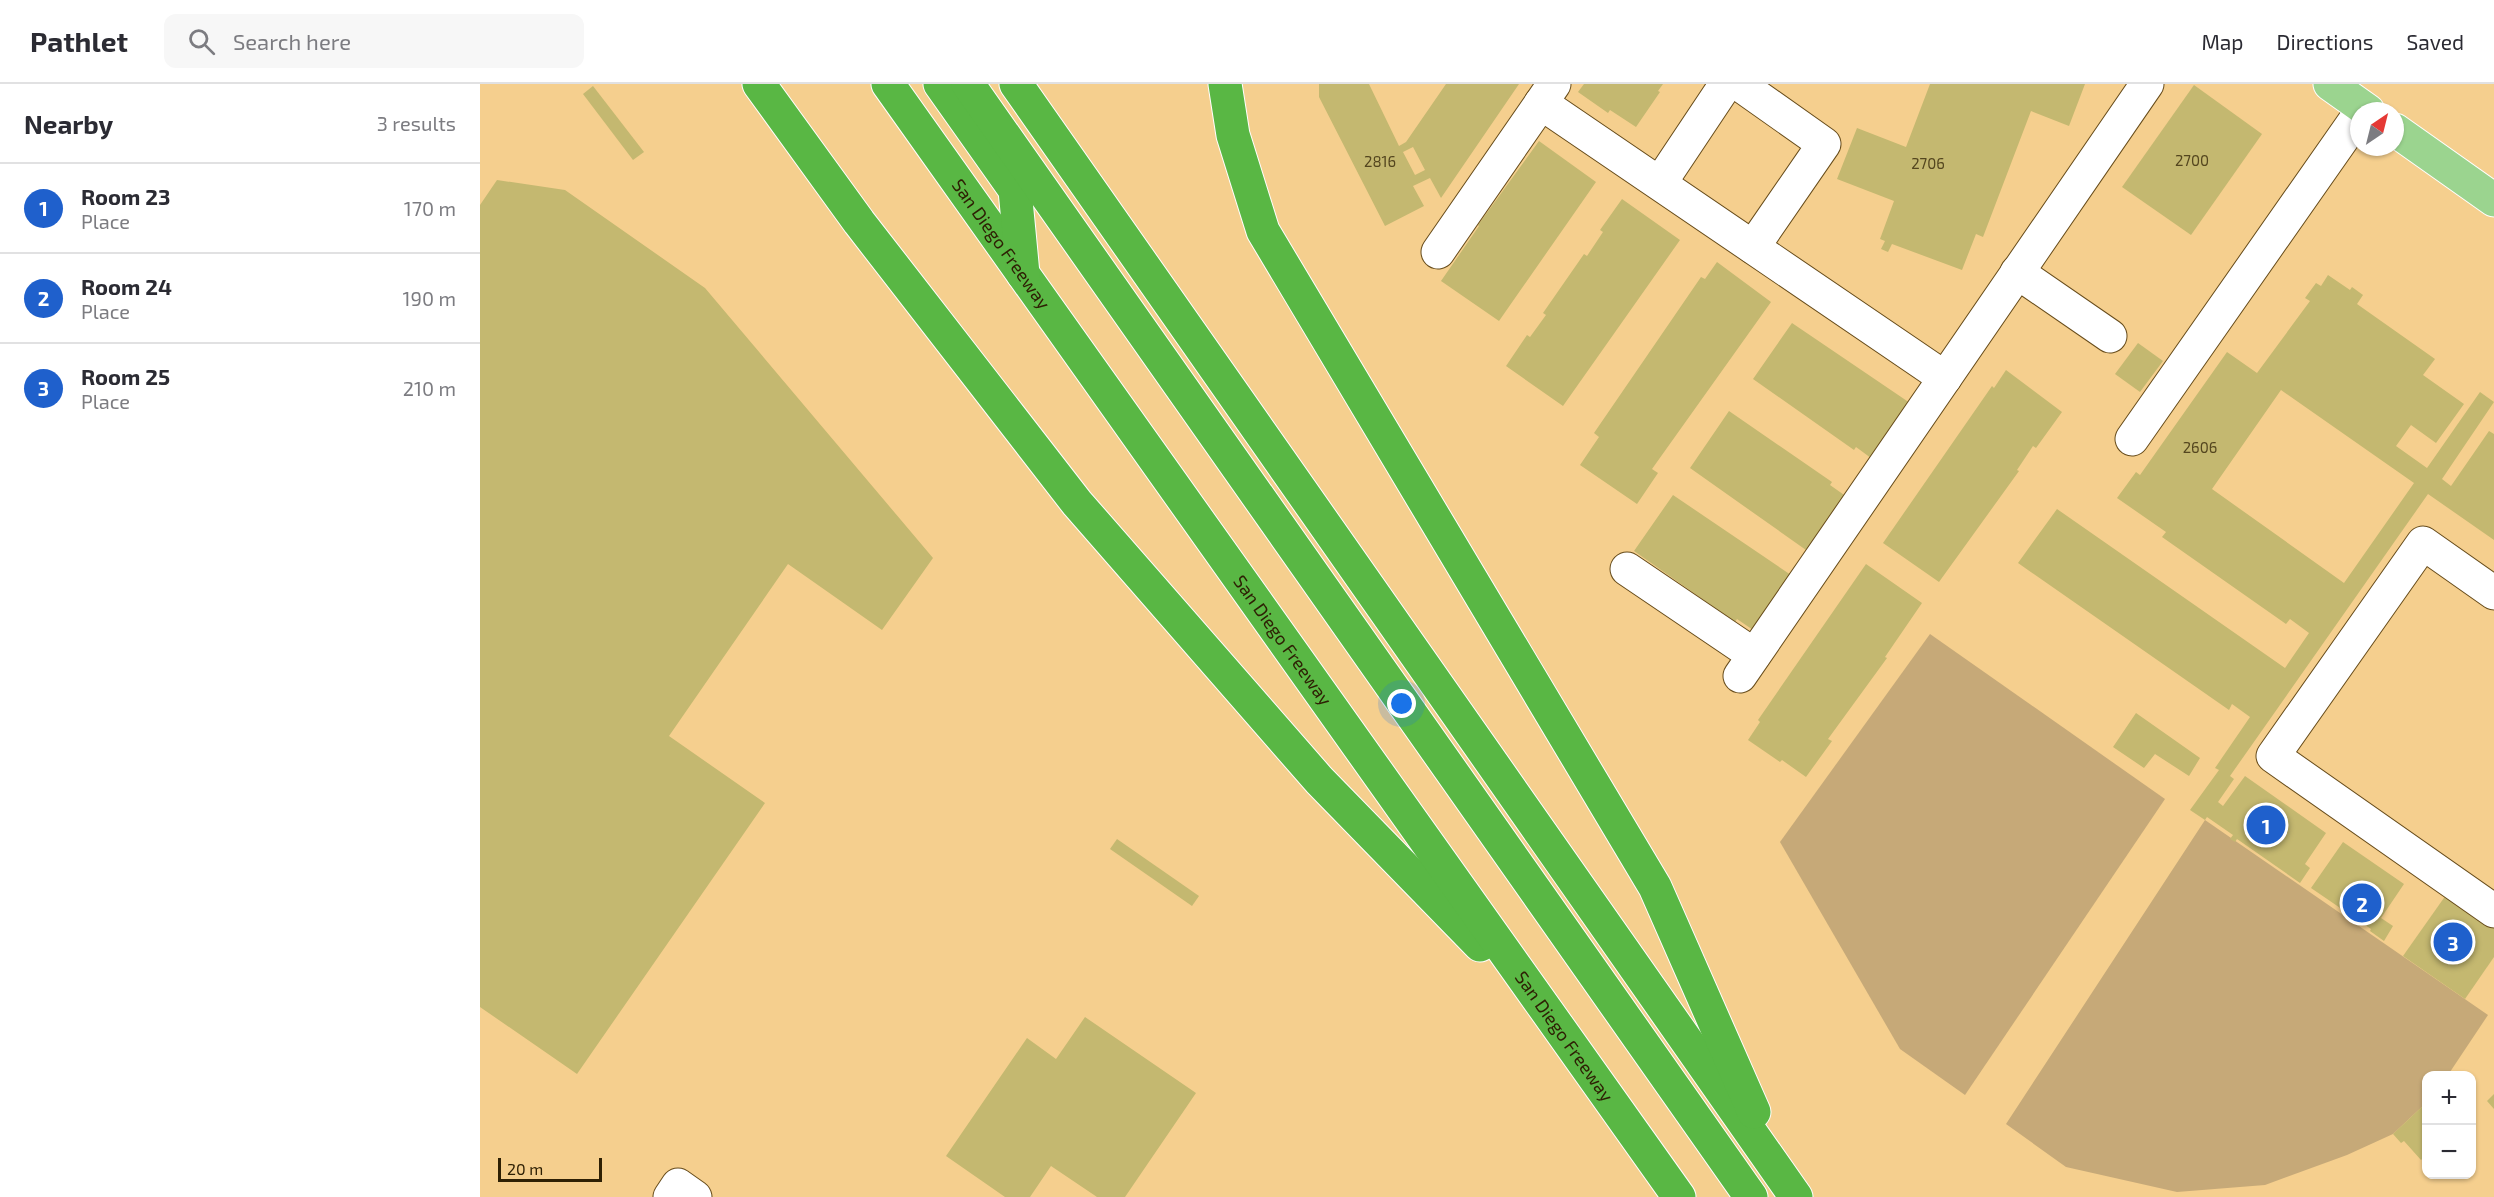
<!DOCTYPE html>
<html lang="en">
<head>
<meta charset="utf-8">
<style>
  :root { --surface:#fff; --page:#f7f7f7; --text:#2b2b33; --muted:#7c7c81; --line:#e1e1e2; --accent:#1f60cc }
  body { margin:0; font-family:"Exo 2",sans-serif; background:var(--page); color:var(--text) }
  .controls { position:absolute; right:18px; bottom:18px; display:grid; overflow:hidden; border-radius:12px; box-shadow:0 2px 4px #0004 }
  .controls button { width:54px; height:54px; display:grid; place-items:center; padding:0; border:0; border-bottom:2px solid var(--line); background:var(--surface); color:var(--text); font:30px sans-serif }
  .compass { position:absolute; left:1870px; top:18px; width:54px; height:54px; border-radius:50%; background:var(--surface); box-shadow:0 2px 4px #0004; rotate:35deg }
  .scale { position:absolute; left:18px; bottom:15px; width:104px; box-sizing:border-box; padding-left:6px; border:3px solid #2e2004; border-top:0; font-size:16px; line-height:21px; white-space:nowrap; color:#2e2004; -webkit-text-stroke:4px #f5cf8e; paint-order:stroke }
  .you { position:absolute; left:922px; top:620px; width:21px; height:21px; margin:-15px; border:4px solid #fff; border-radius:50%; background:#1a73e8; box-shadow:0 0 0 9px #1a73e833 }
  .badge { display:grid; place-items:center; width:39px; height:39px; border-radius:50%; background:var(--accent); color:#fff; font-size:20px; font-weight:700 }
  .pin { position:absolute; translate:-50% -50%; border:3px solid #fff; box-shadow:0 2px 6px #0006 }
  .list { margin:0; padding:0; list-style:none }
  h2 { display:flex; justify-content:space-between; align-items:center; height:78px; margin:0; padding:0 24px; font-size:26px }
  h2 small { font-size:20px; font-weight:400; color:var(--muted) }
  .list li { display:grid; grid-template-columns:39px 1fr auto; gap:18px; align-items:center; box-sizing:border-box; height:90px; padding:0 24px; border-top:2px solid var(--line) }
  .list b { display:block; font-size:22px; white-space:nowrap }
  .list p { margin:0; font-size:20px; white-space:nowrap; color:var(--muted) }
  .list em { font-size:20px; font-style:normal; color:var(--muted) }
  .icon { flex:none; width:33px; height:33px; fill:none; stroke:currentColor; stroke-width:2; stroke-linecap:round; stroke-linejoin:round }
  .map { position:relative; flex:none; width:2014px; height:1113px; overflow:hidden }
  header { display:flex; align-items:center; gap:36px; box-sizing:border-box; height:84px; padding:0 30px; background:var(--surface); border-bottom:2px solid var(--line) }
  header strong { font-size:28px }
  nav { display:flex; gap:33px; margin-inline-start:auto; font-size:21px }
  .search { width:420px; height:54px; background:var(--page); display:flex; align-items:center; gap:15px; box-sizing:border-box; padding:0 21px; border-radius:12px; color:var(--muted); font-size:22px }
  main { display:flex }
  aside { flex:1; background:var(--surface) }
  .map>svg:first-child { display:block }
  .green { fill:#c6a978 }
  .building { fill:#c4b870; fill-rule:evenodd }
  .lines { fill:none; stroke-linecap:round; stroke-linejoin:round }
  .minor-casing { stroke:#674c1b; stroke-width:35 }
  .major-casing { stroke:#fff; stroke-width:35 }
  .highway-casing { stroke:#fff; stroke-width:35 }
  .minor { stroke:#fff; stroke-width:33 }
  .major { stroke:#9bd48f; stroke-width:33 }
  .highway { stroke:#59b744; stroke-width:33 }
  .labels { text-anchor:middle; dominant-baseline:central; stroke-width:6; stroke-linejoin:round; paint-order:stroke }
  .number-label { font-size:15px; fill:#54461f }
  .street-label { font-size:18px; fill:#2e2004; stroke:#f5cf8e }
</style>
</head>
<body>
<header>
<strong>Pathlet</strong>
<div class="search"><svg class="icon" aria-label="search" viewBox="0 0 24 24"><circle cx="10" cy="10" r="6"/><path d="M15 15l6 6"/></svg>Search here</div>
<nav><a>Map</a><a>Directions</a><a>Saved</a></nav>
</header>
<main>
<aside>
<h2>Nearby<small>3 results</small></h2>
<ul class="list">
<li><span class="badge">1</span><div><b>Room 23</b><p>Place</p></div><em>170 m</em></li>
<li><span class="badge">2</span><div><b>Room 24</b><p>Place</p></div><em>190 m</em></li>
<li><span class="badge">3</span><div><b>Room 25</b><p>Place</p></div><em>210 m</em></li>
</ul>
</aside>
<div class="map">
<svg width="2014" height="1113" viewBox="0 0 2014 1113">
  <rect width="100%" height="100%" fill="#f5cf8e"/>
  <g class="green">
    <polygon points="1450,550 1685,715 1485,1011 1420,965 1300,758"/>
    <polygon points="1725,736 2008,931 1968,991 1946,992 1946,1019 1913,1050 1867,1071 1785,1101 1697,1108 1586,1083 1526,1040"/>
  </g>
  <g class="building">
    <path d="M839,0H889L919,62L926,58L966,0H1039L961,114L950,94L933,102L944,122L905,142L839,13ZM933,63L945,86L935,91L923,68Z"/>
    <polygon points="1104,0 1183,0 1178,7 1180,8 1156,43 1130,26 1128,29 1098,8"/>
    <polygon points="1450,0 1605,0 1589,42 1551,27 1503,153 1496,150 1482,186 1412,160 1408,168 1401,165 1405,157 1400,155 1414,117 1357,95 1377,44 1426,63"/>
    <polygon points="1714,1 1782,50 1711,151 1642,103"/>
    <polygon points="113,2 164,68 153,76 103,10"/>
    <polygon points="1059,57 1116,98 1019,237 961,197 999,142 998,141"/>
    <polygon points="17,96 85,106 225,204 453,474 402,546 308,480 189,652 285,719 97,990 0,923 0,121"/>
    <polygon points="1142,115 1200,156 1083,322 1026,282 1047,251 1050,253 1066,231 1063,229 1104,170 1107,172 1123,148 1120,146"/>
    <polygon points="1237,178 1291,218 1172,385 1178,389 1157,420 1100,381 1119,353 1114,349 1221,193 1225,195"/>
    <path d="M1848,191L1870,206L1872,203L1883,211L1877,220L1955,275L1943,291L1984,320L1956,359L1931,341L1916,362L1947,384L2000,308L2014,318L1962,395L1971,402L2009,347L2014,350V456L1948,410L1750,692L1754,695L1738,718L1743,722L1765,692L1846,749L1825,780L1830,784L1820,799L1757,755L1755,758L1750,755L1753,751L1727,733L1725,736L1710,726L1739,686L1735,684L1770,633L1752,620L1749,626L1538,479L1577,425L1805,584L1829,549L1810,535L1806,540L1682,453L1686,448L1637,414L1656,388L1660,391L1747,268L1777,289L1830,217L1825,214L1836,199L1841,202ZM1801,306L1934,399L1864,499L1732,405Z"/>
    <polygon points="1312,239 1430,319 1395,377 1376,363 1374,366 1273,295"/>
    <polygon points="1658,259 1683,277 1660,308 1635,290"/>
    <polygon points="1526,286 1582,328 1556,364 1553,362 1537,386 1539,387 1459,498 1403,459 1512,302 1514,304"/>
    <polygon points="1249,327 1352,398 1350,401 1367,413 1346,443 1343,441 1326,466 1210,384"/>
    <polygon points="1193,411 1311,491 1276,548 1257,535 1255,538 1154,467"/>
    <polygon points="1386,480 1442,519 1405,573 1407,574 1348,655 1352,657 1326,693 1302,676 1300,678 1268,656 1280,638 1278,636"/>
    <polygon points="1656,629 1720,674 1709,692 1675,670 1664,684 1633,663"/>
    <polygon points="637,755 719,812 712,822 630,765"/>
    <polygon points="1863,758 1924,800 1901,834 1913,842 1904,857 1890,847 1891,845 1831,804"/>
    <polygon points="1966,811 2014,844 2014,873 1985,915 1923,872"/>
    <polygon points="605,933 716,1009 645,1113 617,1113 571,1082 550,1113 525,1113 466,1072 547,954 576,975"/>
    <polygon points="2014,1010 2014,1025 2007,1017"/>
    <polygon points="1946,1019 1946,1071 1941,1076 1924,1057 1921,1059 1913,1050"/>
  </g>
  <g class="lines">
    <g class="minor-casing">
      <g id="minor">
        <polyline points="1074,0 1061,19 1465,294"/>
        <polyline points="1259,0 1344,60 1273,163"/>
        <polyline points="1180,99 1246,0"/>
        <polyline points="958,168 1061,19"/>
        <polyline points="1537,188 1630,252"/>
        <polyline points="1652,355 1879,31"/>
        <polyline points="1147,485 1274,571"/>
        <polyline points="2014,509 1943,459 1793,672 2014,827"/>
        <polyline points="1260,592 1667,0"/>
        <polyline points="190,1113 198,1101 215,1113"/>
      </g>
    </g>
    <g class="major-casing">
      <g id="major">
        <polyline points="1850,0 1888,27"/>
        <polyline points="1915,46 2014,116"/>
      </g>
    </g>
    <g class="highway-casing">
      <g id="highway">
        <polyline points="279,0 379,138 597,419 839,696 1000,861"/>
        <path id="s1" d="M408,0L1199,1113"/>
        <polyline points="460,0 535,106 543,190"/>
        <polyline points="488,0 1271,1113"/>
        <polyline points="536,0 1316,1113"/>
        <polyline points="745,0 753,51 783,147 1175,803 1274,1028"/>
      </g>
    </g>
    <use href="#minor" class="minor"/>
    <use href="#major" class="major"/>
    <use href="#highway" class="highway"/>
  </g>
  <g class="labels">
    <g class="number-label">
      <text x="1712" y="76">2700</text>
      <text x="900" y="77">2816</text>
      <text x="1448" y="79">2706</text>
      <text x="1720" y="363">2606</text>
    </g>
    <g class="street-label">
      <text stroke="none"><textPath href="#s1" startOffset="196">San Diego Freeway</textPath></text>
      <text stroke="none"><textPath href="#s1" startOffset="682">San Diego Freeway</textPath></text>
      <text stroke="none"><textPath href="#s1" startOffset="1168">San Diego Freeway</textPath></text>
    </g>
  </g>
</svg>
<div class="controls">
<button>+</button>
<button>−</button>
</div>
<svg class="compass" viewBox="-18 -18 36 36"><path d="M0-13l5 13h-10z" fill="#e53935"/><path d="M0 13l5-13h-10z" fill="#7c7c81"/></svg>
<div class="scale">20 m</div>
<div class="you"></div>
<div class="pin badge" style="left:1786px;top:741px">1</div>
<div class="pin badge" style="left:1882px;top:819px">2</div>
<div class="pin badge" style="left:1973px;top:858px">3</div>
</div>
</main>
</body>
</html>
